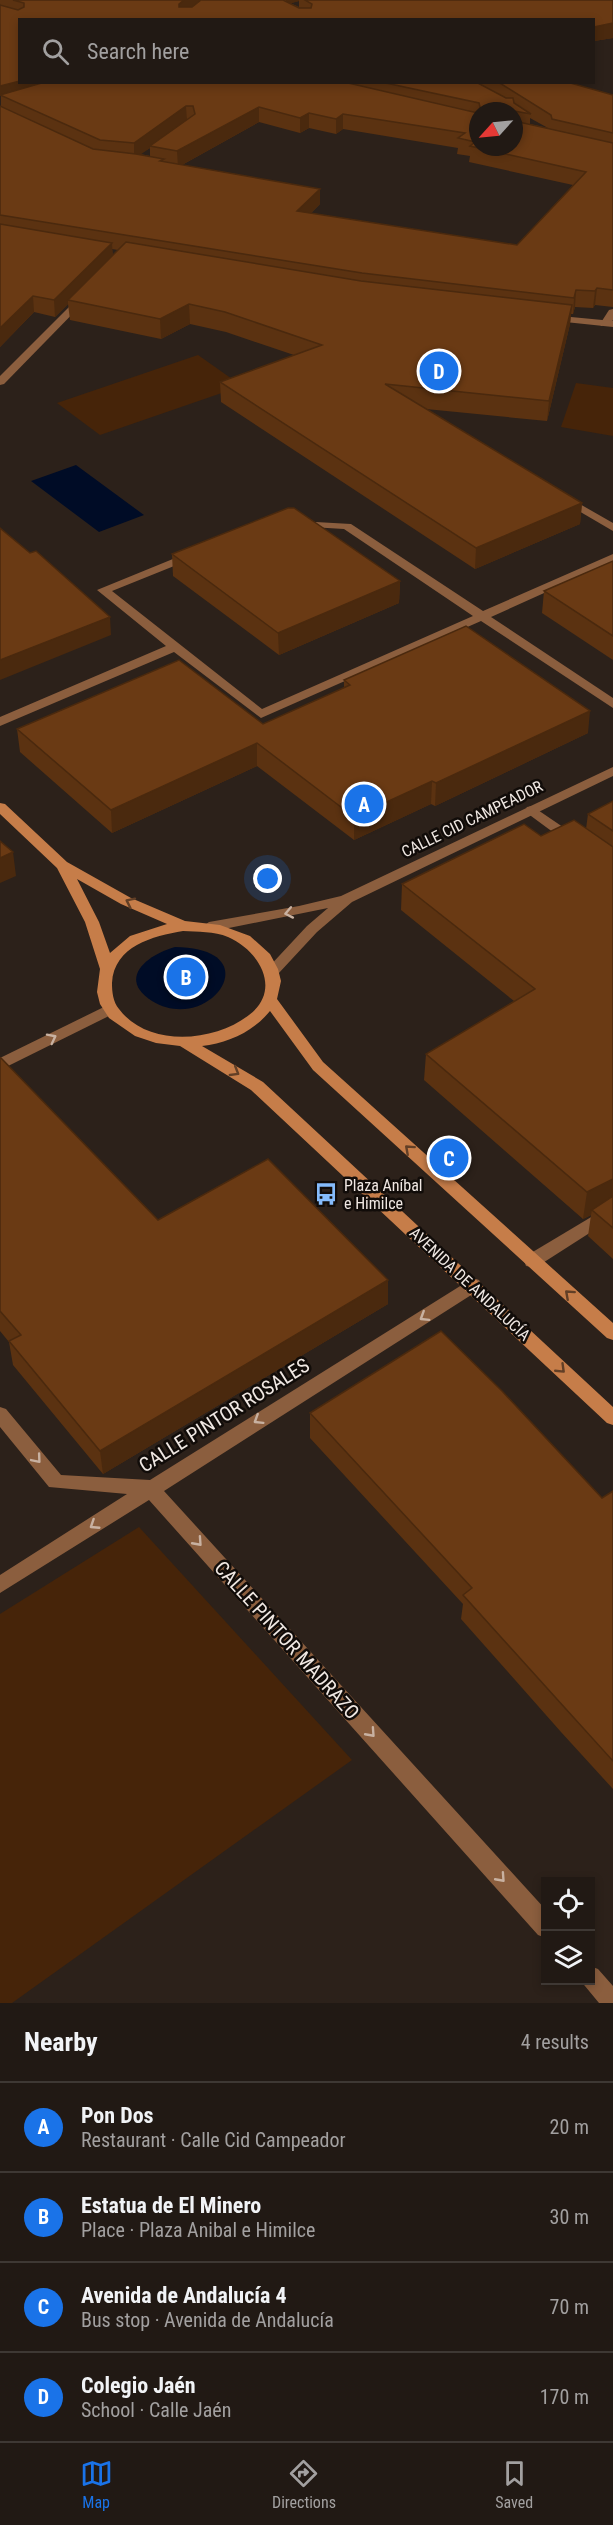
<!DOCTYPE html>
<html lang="en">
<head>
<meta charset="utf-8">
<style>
  :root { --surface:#211914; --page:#2d2622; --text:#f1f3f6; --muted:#a2a0a0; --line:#3e3834; --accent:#1a73e8 }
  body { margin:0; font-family:"Roboto Condensed",sans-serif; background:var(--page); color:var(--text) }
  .controls { position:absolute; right:18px; bottom:18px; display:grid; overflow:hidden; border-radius:0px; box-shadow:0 3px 9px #0003 }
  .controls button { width:54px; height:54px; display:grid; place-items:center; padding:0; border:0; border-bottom:2px solid var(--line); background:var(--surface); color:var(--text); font:30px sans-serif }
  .compass { position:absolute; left:469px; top:102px; width:54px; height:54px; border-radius:50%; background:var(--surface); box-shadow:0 3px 9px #0003; rotate:243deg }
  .you { position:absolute; left:268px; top:879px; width:21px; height:21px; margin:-15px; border:4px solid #fff; border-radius:50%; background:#1a73e8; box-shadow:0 0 0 9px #1a73e833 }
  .badge { display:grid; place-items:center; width:39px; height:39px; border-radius:50%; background:var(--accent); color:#fff; font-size:20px; font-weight:700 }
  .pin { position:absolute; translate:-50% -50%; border:3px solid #fff; box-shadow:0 2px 6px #0006 }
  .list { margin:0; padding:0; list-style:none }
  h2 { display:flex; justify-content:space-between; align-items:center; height:78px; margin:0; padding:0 24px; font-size:26px }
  h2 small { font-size:20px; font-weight:400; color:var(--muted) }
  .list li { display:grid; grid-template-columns:39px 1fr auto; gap:18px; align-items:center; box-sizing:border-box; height:90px; padding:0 24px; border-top:2px solid var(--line) }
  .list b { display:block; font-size:22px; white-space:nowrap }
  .list p { margin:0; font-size:20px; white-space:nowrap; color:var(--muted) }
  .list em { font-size:20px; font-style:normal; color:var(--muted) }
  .icon { flex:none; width:33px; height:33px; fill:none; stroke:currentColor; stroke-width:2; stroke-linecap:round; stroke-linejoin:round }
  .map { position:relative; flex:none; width:613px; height:2003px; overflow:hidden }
  .search { position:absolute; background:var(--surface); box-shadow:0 3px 9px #0003; left:18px; right:18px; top:18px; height:66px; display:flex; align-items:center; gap:15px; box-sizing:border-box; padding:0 21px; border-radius:0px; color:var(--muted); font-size:22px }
  .sheet { height:438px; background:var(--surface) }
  nav { display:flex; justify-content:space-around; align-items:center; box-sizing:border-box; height:84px; border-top:2px solid var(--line); background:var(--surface); font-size:16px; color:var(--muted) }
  nav a { display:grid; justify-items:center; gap:3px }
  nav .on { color:var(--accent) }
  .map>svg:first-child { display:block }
  .green { fill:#462409 }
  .water { fill:#000c26 }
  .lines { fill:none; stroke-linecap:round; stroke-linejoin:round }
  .pedestrian { fill:#8b5e3e; fill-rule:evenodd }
  .minor { fill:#8b5e3e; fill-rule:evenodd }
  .tertiary { fill:#8b5e3e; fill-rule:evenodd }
  .secondary { fill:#c67d49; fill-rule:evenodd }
  .wall { fill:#5b3211; fill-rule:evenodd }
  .shaded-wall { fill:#4a290e }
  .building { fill:#6a3a14; stroke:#4a290e; stroke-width:1.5 }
  .oneway { stroke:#623f26 }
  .oneway2 { stroke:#c8b1a1 }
  .labels { text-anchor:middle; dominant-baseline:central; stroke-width:5; stroke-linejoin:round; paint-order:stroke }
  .street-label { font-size:16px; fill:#f0e8e3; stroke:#110c09 }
  .poi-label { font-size:16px; fill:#f0e8e3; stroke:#110c09; text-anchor:start }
  .near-street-label { font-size:20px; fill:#f0e8e3; stroke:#110c09 }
</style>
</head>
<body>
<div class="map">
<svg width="613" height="2003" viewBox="0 0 613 2003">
  <rect width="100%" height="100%" fill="#2c211a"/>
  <g class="green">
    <polygon points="198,355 242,386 100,435 57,403"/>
    <polygon points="576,383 613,388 613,436 561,427"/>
    <polygon points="139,1527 352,1760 12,2003 0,2003 0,1614"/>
  </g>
  <g class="water">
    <polygon points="76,465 144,515 99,532 31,481"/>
    <path d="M175,947C272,948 209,1036 152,1001C116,978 149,954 175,947Z"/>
  </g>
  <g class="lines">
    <g class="pedestrian">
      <polygon points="79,297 87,299 4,384 0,385 0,376"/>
      <polygon points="564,495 613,523 613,531 560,500 560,496"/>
      <polygon points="298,521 351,524 483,611 613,554 613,562 491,617 613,698 613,708 481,621 261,718 174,652 0,726 0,717 166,646 97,590 190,552 194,554 194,558 112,591 262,709 473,616 344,529 294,526 292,524"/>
      <polygon points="532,806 579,838 581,841 579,844 569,844 527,813 525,810 527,807"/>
      <polygon points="613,1204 613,1218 538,1266 532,1267 526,1266 524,1261 526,1256"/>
    </g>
    <g class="minor">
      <polygon points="613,309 613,320 610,324 601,326 600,324 609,310"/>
      <polygon points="613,767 613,776 352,902 317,932 278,974 268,974 266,970 307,926 328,908 209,932 202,927 209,922 299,906 341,896"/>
      <polygon points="110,1004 115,1005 118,1009 115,1013 0,1070 0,1058"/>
      <polygon points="473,1278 479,1280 482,1285 479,1290 164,1491 546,1910 546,1938 538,1935 149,1500 0,1593 0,1575 127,1494 49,1487 0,1427 0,1407 6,1409 61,1475 150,1480"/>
      <polygon points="590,1966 598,1969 613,1986 613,2003 599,2003 580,1980 590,1980"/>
    </g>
    <polygon class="tertiary" points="550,315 613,321 613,327 546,320 546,316"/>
    <path class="secondary" d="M0,803L5,804L67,862L131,898L185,921L220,925L250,936L270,954L278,969L281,981L277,999L323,1062L613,1323V1340L607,1338L313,1070L270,1011C253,1032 228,1043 202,1046L263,1082L613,1407V1425L607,1423L251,1090L180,1046L156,1043L135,1036L109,1018L100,1004L97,992L100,969L85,922L57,868L0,814ZM77,879L121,904L167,924L130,936L110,953L99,922ZM183,931C198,932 214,931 228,937C260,951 282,990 249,1015C215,1042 148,1048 119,1009C113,1002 112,992 112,983C114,946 153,936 183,931Z"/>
  </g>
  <g class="wall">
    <path d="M0,0H613V38L594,41V20H20V82H573L570,83L613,95V307L595,305L593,308L575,307L573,314H571L570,324L547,421L426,409L582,503L580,524L475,569L221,402L220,382L294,355L226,332L190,324L161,339L70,320L68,304L55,317L34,312L0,347V106H1ZM299,1V7L290,3ZM478,111H514L478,147ZM530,118L548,128L530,124ZM259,122L300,133L309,128L336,134L343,129L458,148L457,154L470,156L469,162L573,185L517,245L311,213L320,204L182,165ZM150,148V156L140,154L143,152ZM112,249L118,250L113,256Z"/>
    <polygon points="172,554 400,581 399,603 279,655 173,576"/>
    <polygon points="613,561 613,660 542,613 544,591"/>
    <polygon points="344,680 588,733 435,806 431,804 354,840 257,766 112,833 20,752 17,729 263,724 344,688"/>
    <polygon points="613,801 613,1259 588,1236 591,1215 583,1219 424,1080 426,1054 514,1001 401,910 402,884 541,836 586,829 588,814"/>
    <polygon points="0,1058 158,1220 388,1280 388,1304 103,1474 13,1365 9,1342 0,1331"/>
    <polygon points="310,1413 602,1498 613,1491 613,1789 561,1732 461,1619 463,1604 310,1438"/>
  </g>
  <g class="shaded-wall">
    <polygon points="184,0 202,0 179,20 179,4"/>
    <polygon points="286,0 299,0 299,1 286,5"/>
    <polygon points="613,23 613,38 594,41 594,27"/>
    <polygon points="20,81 20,82 67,82 0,95 0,86"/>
    <polygon points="186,106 187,121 150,146 150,148 134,159 134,143"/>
    <polygon points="259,107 259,122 178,167 177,151"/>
    <polygon points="309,113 309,128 300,133 300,118"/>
    <polygon points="343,114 343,129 336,134 336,119"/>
    <polygon points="320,189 320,204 297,227 297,211"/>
    <polygon points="112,243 113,259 68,300 68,304 55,317 54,300"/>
    <polygon points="597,288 595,305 593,308 595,291"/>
    <polygon points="576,290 575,307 573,314 574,298"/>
    <polygon points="33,296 34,312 0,347 0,328"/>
    <polygon points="189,304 190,324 161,339 160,319"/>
    <polygon points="572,305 570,324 547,421 549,401"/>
    <polygon points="582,503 580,524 475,569 476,548"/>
    <polygon points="400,581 399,603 279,655 278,633"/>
    <polygon points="110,617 111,635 0,680 0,660"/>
    <polygon points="590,711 588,733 435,806 436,783"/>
    <polygon points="257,743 257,766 112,833 111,810"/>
    <polygon points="432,781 431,804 354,840 354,817"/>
    <polygon points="13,852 16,876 0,883 0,858"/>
    <polygon points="613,1179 613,1203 592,1210 591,1215 583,1219 587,1192"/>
    <polygon points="388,1280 388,1304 103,1474 100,1451"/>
  </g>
  <g class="building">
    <polygon points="13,0 184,0 179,4 179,7 192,7 201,0 283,0 299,8 311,8 312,4 305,0 613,0 613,23 594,27 594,20 20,20 20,81 0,86 0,5 18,10 24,7 24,3"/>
    <polygon points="45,82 344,82 478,113 478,147 514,147 514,116 514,121 613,143 613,290 597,288 595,291 576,290 574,298 362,273 0,215 0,106 93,149 136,154 164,159 160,161 320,189 297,211 517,245 586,172 470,146 475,142 458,138 465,133 343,114 336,119 309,113 300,118 259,107 177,151 150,146 195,114 193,106 186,106 134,143 100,140 0,95"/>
    <polygon points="381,82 476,82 506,98 513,98 514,103 531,114 514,111 481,111 479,103"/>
    <polygon points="498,82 567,82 613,95 613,133 552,119 551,115"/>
    <polygon points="0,224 112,243 54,300 33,296 0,328"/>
    <polygon points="126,242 361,281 572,305 549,401 385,384 582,503 476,548 220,382 322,345 225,312 189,304 160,319 68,300"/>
    <polygon points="288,508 294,508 400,581 278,633 172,554"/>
    <polygon points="0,528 30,553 36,551 110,617 0,660"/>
    <polygon points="613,561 613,636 544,591"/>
    <polygon points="466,626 590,711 436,783 432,781 354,817 257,743 111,810 17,729 179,660 263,724 350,685 344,680"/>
    <polygon points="613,801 613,831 588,814"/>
    <polygon points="574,820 613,847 613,1179 587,1192 426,1054 535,989 402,884 524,824 541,836"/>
    <polygon points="0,841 13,852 0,858"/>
    <polygon points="0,1058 1,1058 158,1220 268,1159 388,1280 100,1451 9,1341 21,1335 0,1311"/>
    <polygon points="613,1196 613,1228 592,1210"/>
    <polygon points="441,1331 502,1391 602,1498 613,1491 613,1761 565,1708 463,1595 472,1588 310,1413"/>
  </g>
  <defs><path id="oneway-chevron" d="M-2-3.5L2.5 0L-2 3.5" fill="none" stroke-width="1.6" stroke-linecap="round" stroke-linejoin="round" transform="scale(1.5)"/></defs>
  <g class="oneway">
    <use href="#oneway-chevron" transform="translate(130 902) rotate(-154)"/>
    <use href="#oneway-chevron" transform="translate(235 1072) rotate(31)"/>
    <use href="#oneway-chevron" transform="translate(409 1149) rotate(-138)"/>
    <use href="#oneway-chevron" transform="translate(569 1294) rotate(-138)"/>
    <use href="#oneway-chevron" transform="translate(561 1369) rotate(44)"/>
  </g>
  <g class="oneway2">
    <use href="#oneway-chevron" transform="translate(289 913) rotate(169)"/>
    <use href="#oneway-chevron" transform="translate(52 1038) rotate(-27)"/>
    <use href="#oneway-chevron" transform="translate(424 1317) rotate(148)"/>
    <use href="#oneway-chevron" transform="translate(258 1420) rotate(148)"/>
    <use href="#oneway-chevron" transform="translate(37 1459) rotate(50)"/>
    <use href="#oneway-chevron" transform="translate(94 1525) rotate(147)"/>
    <use href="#oneway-chevron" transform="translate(198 1542) rotate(48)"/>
    <use href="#oneway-chevron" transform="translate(371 1733) rotate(48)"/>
    <use href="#oneway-chevron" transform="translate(501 1878) rotate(48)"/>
  </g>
  <defs>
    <g id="bus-bare" transform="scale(1.8)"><path d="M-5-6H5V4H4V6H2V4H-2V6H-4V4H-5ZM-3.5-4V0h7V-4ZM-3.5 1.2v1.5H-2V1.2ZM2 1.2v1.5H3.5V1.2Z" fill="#85bbfb" stroke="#110c09" stroke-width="2.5" paint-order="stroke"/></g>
  </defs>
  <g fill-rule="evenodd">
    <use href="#bus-bare" x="326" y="1194"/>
  </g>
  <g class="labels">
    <g class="street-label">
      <text transform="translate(472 819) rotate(-26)">CALLE CID CAMPEADOR</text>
      <text transform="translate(470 1284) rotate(43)">AVENIDA DE ANDALUCÍA</text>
    </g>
    <g class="poi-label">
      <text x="344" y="1185">Plaza Aníbal<tspan x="344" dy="18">e Himilce</tspan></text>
    </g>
    <g class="near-street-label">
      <text transform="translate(224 1415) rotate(-32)">CALLE PINTOR ROSALES</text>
      <text transform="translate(287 1640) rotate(48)">CALLE PINTOR MADRAZO</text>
    </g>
  </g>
</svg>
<div class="controls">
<button><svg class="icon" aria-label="locate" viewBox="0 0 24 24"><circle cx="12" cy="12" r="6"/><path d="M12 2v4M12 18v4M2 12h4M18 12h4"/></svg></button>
<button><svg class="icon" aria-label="layers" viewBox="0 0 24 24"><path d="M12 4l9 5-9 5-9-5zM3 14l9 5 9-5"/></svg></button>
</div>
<svg class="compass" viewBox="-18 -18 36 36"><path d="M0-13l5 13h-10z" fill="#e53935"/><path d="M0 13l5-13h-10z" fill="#a2a0a0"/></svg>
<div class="you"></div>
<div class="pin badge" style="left:364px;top:804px">A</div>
<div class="pin badge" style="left:186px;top:977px">B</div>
<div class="pin badge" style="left:449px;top:1158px">C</div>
<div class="pin badge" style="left:439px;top:371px">D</div>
<div class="search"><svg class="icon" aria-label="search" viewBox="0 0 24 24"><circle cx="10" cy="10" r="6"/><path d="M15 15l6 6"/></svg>Search here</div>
</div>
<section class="sheet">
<h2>Nearby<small>4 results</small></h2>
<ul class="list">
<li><span class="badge">A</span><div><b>Pon Dos</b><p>Restaurant · Calle Cid Campeador</p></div><em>20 m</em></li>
<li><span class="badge">B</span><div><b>Estatua de El Minero</b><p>Place · Plaza Anibal e Himilce</p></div><em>30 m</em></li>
<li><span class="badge">C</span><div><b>Avenida de Andalucía 4</b><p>Bus stop · Avenida de Andalucía</p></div><em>70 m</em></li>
<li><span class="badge">D</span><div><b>Colegio Jaén</b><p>School · Calle Jaén</p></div><em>170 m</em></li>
</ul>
</section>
<nav>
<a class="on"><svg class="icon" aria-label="map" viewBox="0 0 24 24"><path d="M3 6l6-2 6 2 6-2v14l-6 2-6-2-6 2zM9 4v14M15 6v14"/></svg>Map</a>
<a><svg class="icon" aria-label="directions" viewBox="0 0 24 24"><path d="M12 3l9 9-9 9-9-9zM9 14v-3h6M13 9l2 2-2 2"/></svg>Directions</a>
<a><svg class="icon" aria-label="saved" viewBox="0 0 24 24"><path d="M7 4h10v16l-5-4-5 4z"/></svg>Saved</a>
</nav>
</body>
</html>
